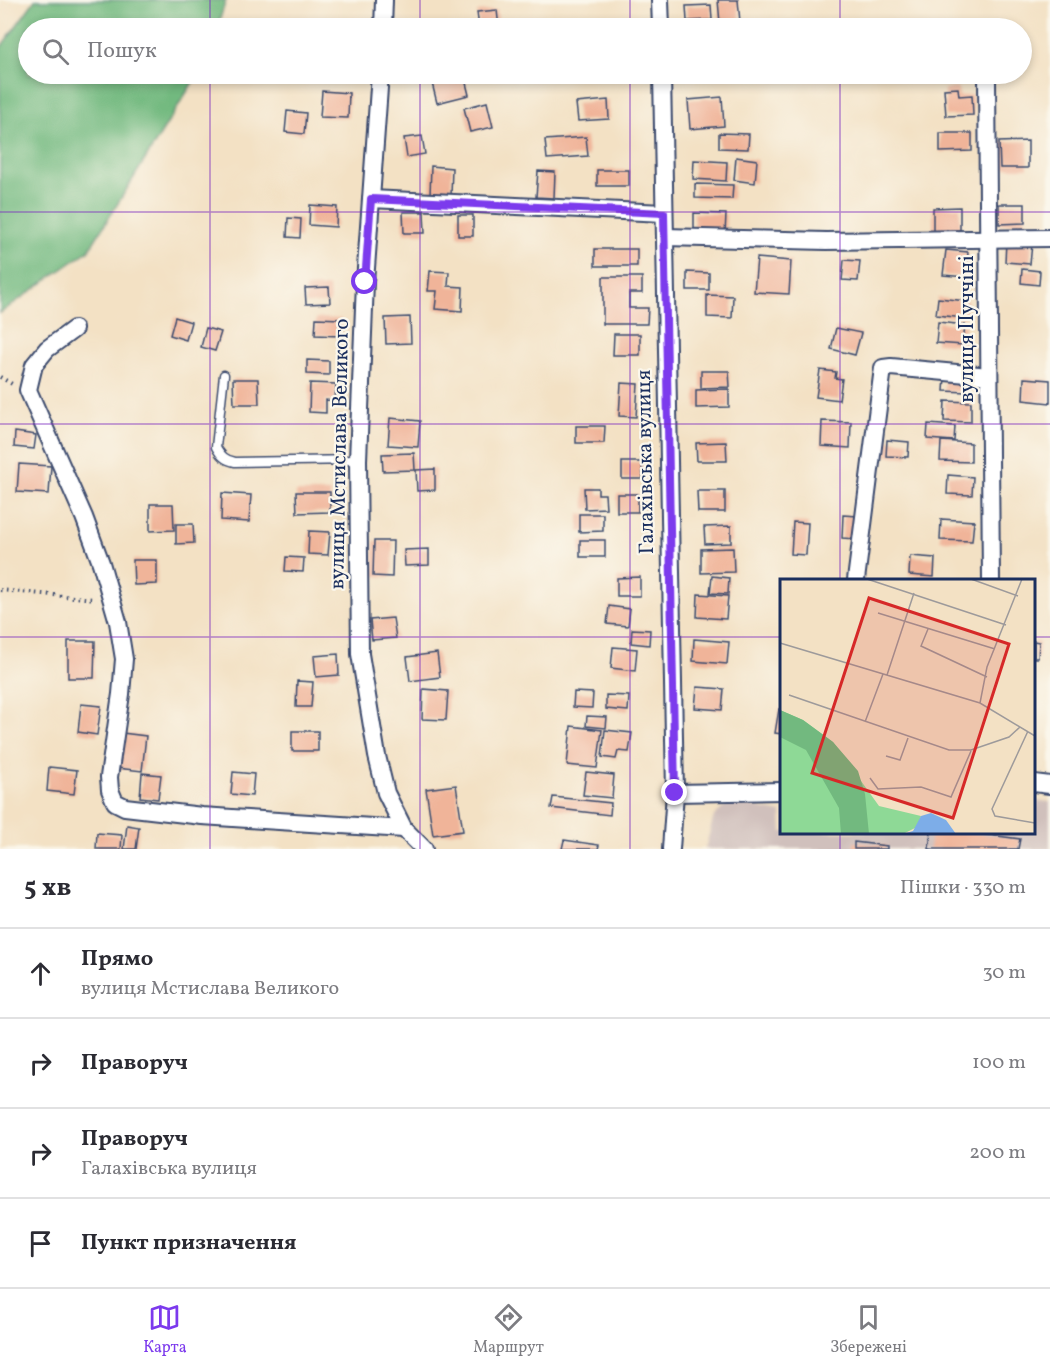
<!DOCTYPE html>
<html lang="uk">
<head>
<meta charset="utf-8">
<style>
  :root { --surface:#fff; --page:#f2f2f3; --text:#2b2b33; --muted:#7c7c81; --line:#e1e1e2; --accent:#7c3aed }
  body { margin:0; font-family:Vollkorn,serif; background:var(--page); color:var(--text) }
  .stop { position:absolute; width:18px; height:18px; margin:-14px; border:4px solid #7c3aed; border-radius:50%; background:#fff }
  .stop.end { background:#7c3aed; border-color:#fff; box-shadow:0 2px 6px #0008 }
  .list { margin:0; padding:0; list-style:none }
  h2 { display:flex; justify-content:space-between; align-items:center; height:78px; margin:0; padding:0 24px; font-size:26px }
  h2 small { font-size:20px; font-weight:400; color:var(--muted) }
  .list li { display:grid; grid-template-columns:39px 1fr auto; gap:18px; align-items:center; box-sizing:border-box; height:90px; padding:0 24px; border-top:2px solid var(--line) }
  .list b { display:block; font-size:22px; white-space:nowrap }
  .list p { margin:0; font-size:20px; white-space:nowrap; color:var(--muted) }
  .list em { font-size:20px; font-style:normal; color:var(--muted) }
  .icon { flex:none; width:33px; height:33px; fill:none; stroke:currentColor; stroke-width:2; stroke-linecap:round; stroke-linejoin:round }
  .map { position:relative; flex:none; width:1050px; height:849px; overflow:hidden }
  .search { position:absolute; background:var(--surface); box-shadow:0 3px 9px #0003; left:18px; right:18px; top:18px; height:66px; display:flex; align-items:center; gap:15px; box-sizing:border-box; padding:0 21px; border-radius:33px; color:var(--muted); font-size:22px }
  .sheet { height:438px; background:var(--surface) }
  nav { display:flex; justify-content:space-around; align-items:center; box-sizing:border-box; height:84px; border-top:2px solid var(--line); background:var(--surface); font-size:16px; color:var(--muted) }
  nav a { display:grid; justify-items:center; gap:3px }
  nav .on { color:var(--accent) }
  .map>svg:first-child { display:block }
  .industrial { fill:#d0c0bc }
  .forest { fill:#72b97f; stroke:#46746e; stroke-width:1.5 }
  .building { fill:#f0b499 }
  .lines { fill:none; stroke-linecap:round; stroke-linejoin:round }
  .service-casing { stroke:#3b4a6d; stroke-width:11 }
  .minor-casing { stroke:#3b4a6d; stroke-width:20 }
  .path { stroke:#3b4a6d; stroke-width:4; stroke-dasharray:1.5 4.5; stroke-linecap:butt }
  .service { stroke:#fff; stroke-width:8 }
  .minor { stroke:#fff; stroke-width:16 }
  .route { stroke:#7c3aed; stroke-width:8 }
  .grid { fill:none; stroke:#7b2cbf; stroke-width:1.5; stroke-opacity:0.55 }
  .labels { text-anchor:middle; dominant-baseline:central; stroke-width:4.5; stroke-linejoin:round; paint-order:stroke }
  .street-label { font-size:21px; fill:#1b2f5e; stroke:#fbf7ec }
  .inset-road { fill:none; stroke:#9d9a9b; stroke-width:1.5 }
  .view { fill:#d62828; fill-opacity:0.15; stroke:#d62828; stroke-width:3 }
  .inset-edge { fill:none; stroke:#1b2f5e; stroke-width:3 }
</style>
</head>
<body>
<div class="map">
<svg width="1050" height="849" viewBox="0 0 1050 849">
  <rect width="100%" height="100%" fill="#fbf7ec"/>
  <filter id="ink" filterUnits="userSpaceOnUse"><feTurbulence type="fractalNoise" baseFrequency=".0167" numOctaves="2"/><feDisplacementMap in="SourceGraphic" scale="12" xChannelSelector="R" yChannelSelector="G"/><feConvolveMatrix kernelMatrix="1 2 1 2 8 2 1 2 1" color-interpolation-filters="sRGB"/></filter>
  <filter id="wash" filterUnits="userSpaceOnUse"><feTurbulence type="fractalNoise" baseFrequency=".008" numOctaves="4" result="noise"/><feDisplacementMap in="SourceGraphic" scale="24" xChannelSelector="R" yChannelSelector="G"/><feGaussianBlur stdDeviation="1.35" result="paint"/><feColorMatrix in="noise" values="0 0 0 0 0 0 0 0 0 0 0 0 0 0 0 0 0 1.4 0 .05"/><feComposite in="paint" operator="in"/></filter>
  <g filter="url(#wash)">
    <rect width="100%" height="100%" fill="#f3e1c4"/>
    <polygon class="industrial" points="1034,800 1050,802 1050,849 705,849 714,816 730,802 781,813 782,832 1034,832"/>
    <polygon class="forest" points="35,0 226,0 217,28 28,28 28,74 198,74 89,250 0,313 0,48"/>
    <g id="blocks">
      <g class="building">
        <polygon points="718,0 738,0 740,22 720,23"/>
        <polygon points="711,5 712,20 687,21 686,6"/>
        <polygon points="497,10 499,28 479,28 477,12"/>
        <polygon points="464,75 469,95 437,103 432,83"/>
        <polygon points="958,88 959,96 972,95 973,115 946,116 944,89"/>
        <polygon points="322,91 349,93 348,118 320,117"/>
        <polygon points="722,97 724,126 690,129 688,100"/>
        <polygon points="608,100 609,119 578,121 576,103"/>
        <polygon points="487,102 493,127 470,132 464,108"/>
        <polygon points="287,111 306,113 304,134 285,132"/>
        <polygon points="719,133 749,134 748,149 719,148"/>
        <polygon points="940,133 972,133 972,151 940,152"/>
        <polygon points="422,136 425,154 407,157 404,138"/>
        <polygon points="586,137 588,156 547,159 545,140"/>
        <polygon points="1028,141 1028,168 1000,168 999,142"/>
        <polygon points="736,157 757,160 755,183 734,180"/>
        <polygon points="694,160 727,162 726,181 693,179"/>
        <polygon points="431,166 452,168 451,196 430,195"/>
        <rect x="597" y="170" width="32" height="16"/>
        <polygon points="538,171 555,172 554,198 536,197"/>
        <polygon points="695,184 733,185 732,199 695,198"/>
        <polygon points="999,204 1025,204 1025,223 999,224"/>
        <polygon points="310,205 337,207 336,227 309,225"/>
        <polygon points="960,207 960,230 933,231 933,208"/>
        <polygon points="403,212 424,212 425,233 404,233"/>
        <polygon points="694,213 726,214 725,234 694,233"/>
        <rect x="458" y="215" width="15" height="21"/>
        <polygon points="288,218 301,219 300,238 287,237"/>
        <polygon points="1006,242 1032,244 1030,264 1005,262"/>
        <rect x="595" y="249" width="42" height="17"/>
        <polygon points="946,250 968,252 966,277 943,275"/>
        <polygon points="757,258 791,261 789,294 754,292"/>
        <polygon points="844,260 860,261 858,281 842,280"/>
        <polygon points="1022,269 1040,271 1039,285 1021,283"/>
        <polygon points="430,271 449,272 448,286 463,287 462,311 435,309 437,291 428,291"/>
        <polygon points="687,272 709,273 709,290 687,290"/>
        <polygon points="603,277 642,277 642,293 629,293 629,308 648,308 647,324 603,324"/>
        <polygon points="329,287 330,303 306,304 305,288"/>
        <polygon points="707,295 733,296 732,318 707,317"/>
        <polygon points="938,298 967,301 965,318 936,315"/>
        <polygon points="175,317 191,322 186,340 170,335"/>
        <polygon points="410,317 411,343 386,344 385,318"/>
        <polygon points="316,318 341,319 340,336 315,335"/>
        <polygon points="938,322 965,325 963,345 936,343"/>
        <polygon points="206,328 221,332 215,351 201,347"/>
        <polygon points="836,328 861,333 855,355 831,349"/>
        <polygon points="614,334 640,334 640,355 613,355"/>
        <polygon points="307,360 329,361 329,375 307,374"/>
        <polygon points="820,370 836,372 835,378 842,379 839,400 816,397"/>
        <polygon points="701,371 729,371 730,387 701,388"/>
        <polygon points="945,377 968,378 967,392 944,391"/>
        <polygon points="1024,378 1050,380 1050,403 1023,400"/>
        <polygon points="233,379 258,379 259,404 234,404"/>
        <polygon points="310,383 336,384 335,401 326,400 326,413 309,412"/>
        <polygon points="621,383 638,384 636,417 619,416"/>
        <polygon points="729,389 729,407 696,408 696,390"/>
        <polygon points="945,401 971,402 971,422 944,421"/>
        <polygon points="390,418 420,421 418,447 388,445"/>
        <polygon points="822,421 851,422 850,448 821,446"/>
        <polygon points="928,424 955,426 954,441 927,439"/>
        <polygon points="576,426 605,426 604,443 576,443"/>
        <polygon points="15,432 36,435 34,449 14,447"/>
        <polygon points="887,440 909,442 908,457 886,456"/>
        <polygon points="941,441 971,443 971,462 940,461"/>
        <polygon points="726,442 727,461 697,461 696,443"/>
        <polygon points="414,453 415,470 383,471 382,454"/>
        <polygon points="622,462 642,462 643,479 622,479"/>
        <polygon points="19,464 51,466 49,494 17,492"/>
        <polygon points="435,469 435,490 417,491 416,470"/>
        <polygon points="948,475 973,477 972,495 947,494"/>
        <polygon points="584,488 598,488 598,494 605,494 606,508 585,509"/>
        <polygon points="697,491 725,491 725,512 698,512"/>
        <polygon points="296,492 330,492 330,512 297,513"/>
        <polygon points="222,493 251,495 249,522 221,520"/>
        <rect x="617" y="494" width="21" height="18"/>
        <polygon points="150,504 173,504 174,530 150,531"/>
        <polygon points="579,514 603,514 603,531 579,532"/>
        <polygon points="843,515 857,516 856,539 842,538"/>
        <polygon points="941,519 974,521 972,541 940,540"/>
        <polygon points="793,522 808,523 806,555 791,554"/>
        <polygon points="176,524 193,524 194,543 176,544"/>
        <polygon points="731,526 731,543 705,544 704,527"/>
        <polygon points="309,531 330,532 328,555 308,554"/>
        <rect x="580" y="540" width="25" height="17"/>
        <polygon points="374,541 393,541 392,577 373,576"/>
        <polygon points="733,548 734,572 701,573 701,549"/>
        <polygon points="429,549 429,565 405,566 404,550"/>
        <polygon points="910,556 935,558 934,577 909,575"/>
        <polygon points="286,557 304,558 303,572 285,571"/>
        <polygon points="133,560 157,560 157,584 134,585"/>
        <polygon points="712,576 729,578 728,594 710,593"/>
        <polygon points="640,577 640,596 617,596 617,578"/>
        <polygon points="698,594 728,596 726,619 697,617"/>
        <polygon points="609,606 630,609 628,626 607,624"/>
        <polygon points="393,618 396,638 372,640 370,620"/>
        <polygon points="632,629 650,630 649,645 631,643"/>
        <polygon points="694,639 729,642 727,664 693,661"/>
        <polygon points="68,641 95,641 94,678 68,678"/>
        <polygon points="1034,641 1039,642 1038,658 1034,658"/>
        <polygon points="613,647 637,649 635,671 611,668"/>
        <polygon points="437,653 440,677 410,681 407,657"/>
        <polygon points="338,654 339,675 316,677 314,656"/>
        <polygon points="297,681 313,682 311,707 296,707"/>
        <polygon points="697,687 724,689 722,710 695,708"/>
        <polygon points="423,689 448,691 446,720 422,719"/>
        <polygon points="574,692 593,693 592,708 573,707"/>
        <polygon points="606,695 629,696 628,711 606,709"/>
        <polygon points="81,704 101,706 97,735 78,732"/>
        <polygon points="779,709 782,710 782,734 775,733"/>
        <polygon points="587,716 607,717 606,728 586,726"/>
        <polygon points="571,726 602,730 597,768 567,765"/>
        <polygon points="605,730 632,733 629,752 618,751 616,759 602,757"/>
        <rect x="292" y="731" width="26" height="20"/>
        <polygon points="122,733 146,736 142,771 117,768"/>
        <polygon points="49,767 77,770 74,794 47,791"/>
        <polygon points="233,772 254,774 252,796 231,794"/>
        <polygon points="586,772 614,775 612,798 583,795"/>
        <polygon points="142,773 161,775 158,799 140,797"/>
        <polygon points="456,785 463,831 433,835 426,789"/>
        <polygon points="553,797 611,803 610,815 551,808"/>
        <polygon points="127,825 139,827 136,849 124,849"/>
        <polygon points="931,832 967,832 1020,839 1018,849 929,849"/>
        <polygon points="97,833 122,835 121,849 96,849"/>
        <polygon points="564,840 599,845 598,849 562,849"/>
        <polygon points="854,842 887,846 887,849 854,849"/>
      </g>
    </g>
  </g>
  <g filter="url(#ink)">
    <use href="#blocks" fill-opacity="0" stroke="#3b4a6d" stroke-width="1.5"/>
    <g class="lines">
      <g class="service-casing">
        <path id="service" d="M224,375L216,447C221,456 225,460 235,462L358,460"/>
      </g>
      <g class="minor-casing">
        <g id="minor">
          <polyline points="660,0 661,28"/>
          <polyline points="383,28 384,0"/>
          <polyline points="380,74 365,282 358,460 360,654 377,756 386,793 404,829 424,849"/>
          <polyline points="662,74 675,793 671,849"/>
          <polyline points="987,77 991,580"/>
          <polyline points="371,199 664,213"/>
          <polyline points="665,237 826,241 1050,238"/>
          <polyline points="74,329 47,349 34,365 28,390 84,517 101,563 118,622 124,659 121,694 109,777 110,790 115,802 125,807 202,816 404,829"/>
          <polyline points="856,580 883,368 891,367 989,376"/>
          <polyline points="1034,783 1050,785"/>
          <polyline points="675,793 782,791"/>
        </g>
      </g>
      <g class="path">
        <polyline points="0,377 12,384"/>
        <polyline points="0,590 95,599"/>
      </g>
      <use href="#service" class="service"/>
      <use href="#minor" class="minor"/>
    </g>
  </g>
  <g class="lines" filter="url(#ink)">
    <polyline class="route" points="365,282 371,199 664,213 675,793"/>
  </g>
  <path class="grid" d="M210,0V28M420,0V28M630,0V28M840,0V28M210,74V849M420,74V849M630,74V849M840,74V580M0,212H1050M0,424H1050M0,637H782M1034,637H1050M840,832V849"/>
  <g class="labels">
    <g class="street-label">
      <text transform="translate(967 329) rotate(-90)">вулиця Пуччіні</text>
      <text transform="translate(340 454) rotate(-89)">вулиця Мстислава Великого</text>
      <text transform="translate(646 462) rotate(-91)">Галахівська вулиця</text>
    </g>
  </g>
  <g transform="translate(780 579)">
    <rect width="255" height="255" fill="#f3e1c4"/>
    <path d="M0,131L23,141L53,163L99,227L141,237L137,248L123,255H0Z" fill="#8ed996"/>
    <path d="M0,131L23,141L53,163L78,192L85,215L89,255H61L59,229L26,171L0,158Z" fill="#72b97f"/>
    <path d="M151,234L166,241L176,255H123L133,252L141,237Z" fill="#7dade8"/>
    <path class="inset-road" d="M87,0L226,46M191,0L238,17M98,34L215,70M148,50L141,67L207,98M0,64L200,124L255,157M107,96L134,14M9,116L169,171H191L229,158L240,148M200,124L207,88L242,0M85,143L103,95M248,152L212,230L215,237L255,244M106,177L120,181L128,159M90,199L98,210L141,208L171,218L191,172"/>
    <path class="view" d="M89,19L229,65L173,239L32,194Z"/>
    <rect width="255" height="255" class="inset-edge"/>
  </g>
</svg>
<div class="stop" style="left:365px;top:282px"></div>
<div class="stop end" style="left:675px;top:793px"></div>
<div class="search"><svg class="icon" aria-label="search" viewBox="0 0 24 24"><circle cx="10" cy="10" r="6"/><path d="M15 15l6 6"/></svg>Пошук</div>
</div>
<section class="sheet">
<h2>5 хв<small>Пішки · 330 m</small></h2>
<ul class="list">
<li><svg class="icon" aria-label="ahead" viewBox="0 0 24 24"><path d="M12 20V5M6 11l6-6 6 6"/></svg><div><b>Прямо</b><p>вулиця Мстислава Великого</p></div><em>30 m</em></li>
<li><svg class="icon" aria-label="right" viewBox="0 0 24 24"><path d="M7 20v-9h11M14 6l5 5-5 5"/></svg><div><b>Праворуч</b></div><em>100 m</em></li>
<li><svg class="icon" aria-label="right" viewBox="0 0 24 24"><path d="M7 20v-9h11M14 6l5 5-5 5"/></svg><div><b>Праворуч</b><p>Галахівська вулиця</p></div><em>200 m</em></li>
<li><svg class="icon" aria-label="arrive" viewBox="0 0 24 24"><path d="M6 21V4h12l-3 4 3 4H6"/></svg><div><b>Пункт призначення</b></div></li>
</ul>
</section>
<nav>
<a class="on"><svg class="icon" aria-label="map" viewBox="0 0 24 24"><path d="M3 6l6-2 6 2 6-2v14l-6 2-6-2-6 2zM9 4v14M15 6v14"/></svg>Карта</a>
<a><svg class="icon" aria-label="directions" viewBox="0 0 24 24"><path d="M12 3l9 9-9 9-9-9zM9 14v-3h6M13 9l2 2-2 2"/></svg>Маршрут</a>
<a><svg class="icon" aria-label="saved" viewBox="0 0 24 24"><path d="M7 4h10v16l-5-4-5 4z"/></svg>Збережені</a>
</nav>
</body>
</html>
